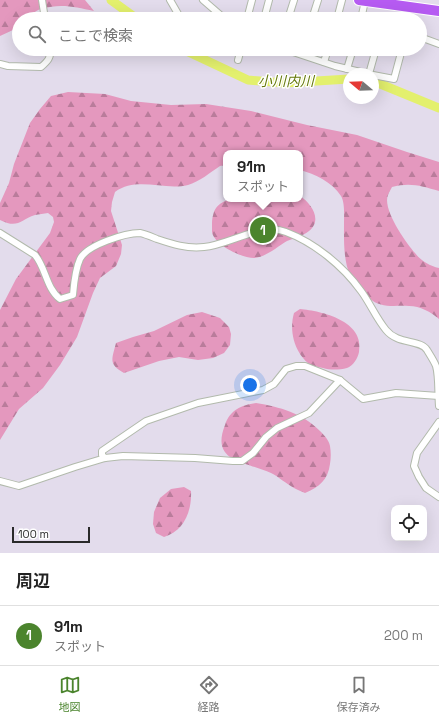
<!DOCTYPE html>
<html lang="ja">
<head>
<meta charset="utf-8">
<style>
  :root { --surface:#fff; --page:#f2f2f2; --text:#222; --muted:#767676; --line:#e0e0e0; --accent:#4b842d }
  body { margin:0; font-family:"Space Grotesk","Noto Sans JP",sans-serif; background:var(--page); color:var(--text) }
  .controls { position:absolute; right:12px; bottom:12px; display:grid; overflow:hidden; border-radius:8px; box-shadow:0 4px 16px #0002 }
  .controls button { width:36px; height:36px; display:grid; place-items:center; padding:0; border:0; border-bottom:1px solid var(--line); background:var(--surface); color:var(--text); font:20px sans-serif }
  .compass { position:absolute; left:343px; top:68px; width:36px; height:36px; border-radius:50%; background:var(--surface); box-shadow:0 4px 16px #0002; rotate:289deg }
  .scale { position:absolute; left:12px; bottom:10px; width:78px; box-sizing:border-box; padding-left:4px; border:2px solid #2a2a2a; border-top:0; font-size:11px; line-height:14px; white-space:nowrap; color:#2a2a2a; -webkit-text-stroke:3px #fff; paint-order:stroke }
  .you { position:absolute; left:250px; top:385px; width:14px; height:14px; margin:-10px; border:3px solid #fff; border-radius:50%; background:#1a73e8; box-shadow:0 0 0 6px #1a73e833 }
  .badge { display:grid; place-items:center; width:26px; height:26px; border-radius:50%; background:var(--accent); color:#fff; font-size:13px; font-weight:700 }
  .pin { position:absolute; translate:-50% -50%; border:2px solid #fff; box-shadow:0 1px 4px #0006 }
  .popup { position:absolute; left:223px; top:150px; width:80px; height:52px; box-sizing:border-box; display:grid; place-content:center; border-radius:8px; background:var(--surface); filter:drop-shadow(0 1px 3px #0005); font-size:13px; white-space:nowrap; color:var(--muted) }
  .popup b { font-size:15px; color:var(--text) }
  .popup::after { content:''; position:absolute; left:50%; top:100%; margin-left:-8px; border:8px solid transparent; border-top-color:var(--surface) }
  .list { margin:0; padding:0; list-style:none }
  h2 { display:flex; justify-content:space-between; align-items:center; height:52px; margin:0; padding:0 16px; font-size:17px }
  h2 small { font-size:13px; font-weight:400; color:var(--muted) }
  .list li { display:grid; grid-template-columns:26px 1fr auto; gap:12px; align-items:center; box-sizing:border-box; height:60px; padding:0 16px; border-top:1px solid var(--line) }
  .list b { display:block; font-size:15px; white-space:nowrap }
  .list p { margin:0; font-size:13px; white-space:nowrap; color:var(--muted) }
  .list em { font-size:13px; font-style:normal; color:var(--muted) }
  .icon { flex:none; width:22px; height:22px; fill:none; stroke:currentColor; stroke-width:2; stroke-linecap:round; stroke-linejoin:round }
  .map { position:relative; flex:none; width:439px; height:553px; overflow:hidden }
  .search { position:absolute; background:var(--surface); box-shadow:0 4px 16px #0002; left:12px; right:12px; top:12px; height:44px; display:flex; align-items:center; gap:10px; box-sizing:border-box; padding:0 14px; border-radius:22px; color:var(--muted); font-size:15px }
  .sheet { height:112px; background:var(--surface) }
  nav { display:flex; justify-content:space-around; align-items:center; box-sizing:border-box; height:56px; border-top:1px solid var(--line); background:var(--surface); font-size:11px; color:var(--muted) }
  nav a { display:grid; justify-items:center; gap:2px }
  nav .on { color:var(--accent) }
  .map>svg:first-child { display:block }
  .forest { fill:url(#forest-firs) }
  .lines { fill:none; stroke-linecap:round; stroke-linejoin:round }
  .river { stroke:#e3f06d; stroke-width:9 }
  .street-casing { stroke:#b2baac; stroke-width:8 }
  .primary-casing { stroke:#fff; stroke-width:12 }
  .street { stroke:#fff; stroke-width:6 }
  .primary { stroke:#b65bf2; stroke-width:10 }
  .labels { text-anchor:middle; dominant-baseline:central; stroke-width:3; stroke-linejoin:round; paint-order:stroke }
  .water-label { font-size:14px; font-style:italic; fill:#667a0d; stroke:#fff }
</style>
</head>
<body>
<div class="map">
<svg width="439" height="553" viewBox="0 0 439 553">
  <defs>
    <pattern id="forest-firs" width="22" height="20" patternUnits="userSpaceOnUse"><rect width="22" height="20" fill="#e498be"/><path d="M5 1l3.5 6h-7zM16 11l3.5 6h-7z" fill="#b97c9b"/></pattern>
  </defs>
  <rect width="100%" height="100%" fill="#e3dcec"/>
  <g class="forest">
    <path d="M0,0H85L94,11C75,7 61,3 41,9C31,12 32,19 19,19V25L13,30L0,36Z"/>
    <path d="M68,92L105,94L131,101L171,105L206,104L251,111L307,125L357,135L407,152L439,162V191C422,186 410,182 392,187C391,189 389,192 388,195C382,209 406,243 415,253C421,261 430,266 439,268V319C431,312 420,306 409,306C394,305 381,309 369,298C363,293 355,284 351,277C343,262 344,239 344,223C344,215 345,203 341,196C332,182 315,174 300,170V153H226V165L220,166C211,172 199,182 188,185C164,191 137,176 115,192L112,202L111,211L122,245L121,254L116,266L100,278L93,293L77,337L60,365L43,388L19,409L0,440V310L16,279L50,233L54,222L53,217L48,213C44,214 39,214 35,215C20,220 18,229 0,220V203L9,183L14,164L30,123L40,109L51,96Z"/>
    <path d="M300,196C311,203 323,220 309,231C303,236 294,238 287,241C277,247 266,257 254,258C242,258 214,245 212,232C212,229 212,226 212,223C213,209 217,203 231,199H300Z"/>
    <path d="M300,309C322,311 365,321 359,352C358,358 353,366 347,368C339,370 330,370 323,368C318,367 312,366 308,363C294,351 289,330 294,313Z"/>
    <path d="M202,312L220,318L229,327L231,334L230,345L224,353L213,358L198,360L179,357L159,361L124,373C108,364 112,359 116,343L133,337L154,331L187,315Z"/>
    <path d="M256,403C280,407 302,413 320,431C324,435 329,440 330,446C331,452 331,458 330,464C328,480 319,487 305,493C301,491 297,490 294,488C285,483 279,477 271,473C246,461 210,463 225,425C230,410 241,405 256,403Z"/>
    <path d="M184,487L191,491C192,511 184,531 164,537L156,533L153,524L154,512L160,498L171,489Z"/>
  </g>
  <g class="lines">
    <g class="river">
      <polyline points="111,0 137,19"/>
      <polyline points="182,49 248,80 284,83 349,79"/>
      <polyline points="373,81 439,108"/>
    </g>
    <g class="street-casing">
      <g id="street">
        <polyline points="42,0 45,19"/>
        <polyline points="170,0 181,19"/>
        <polyline points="203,0 225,19"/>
        <polyline points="247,19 252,0"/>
        <polyline points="264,19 269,0"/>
        <polyline points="288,19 294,0"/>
        <polyline points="312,19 318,0"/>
        <polyline points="337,19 342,0"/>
        <polyline points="361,19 365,1"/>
        <polyline points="406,19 408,7"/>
        <polyline points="420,37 439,44"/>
        <polyline points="214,49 217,50 218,49"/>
        <polyline points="276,49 290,51 335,66 369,74"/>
        <polyline points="238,60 241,49"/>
        <polyline points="324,62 328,49"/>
        <path d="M0,64L8,66L41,67C48,61 51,58 50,49"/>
        <polyline points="347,69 353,49"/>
        <polyline points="369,74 376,49"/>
        <polyline points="373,75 394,79 402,49"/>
        <path d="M0,233L35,255C46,268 46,288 60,299L73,295C74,283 75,270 80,259C87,245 125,233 140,233C145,234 152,237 157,239C172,244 187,249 204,247C229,245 262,222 286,232C315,243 343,266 361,291C370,303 376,318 386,330C398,345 420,339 427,350C430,355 434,361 436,366C439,376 438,394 439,406"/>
        <polyline points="439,422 417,453 414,466 419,477 426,488 439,497"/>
        <polyline points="105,458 102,455 102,451 146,421 198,403 263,390 274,384 286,369 296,366 305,366 340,380 363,399 396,393 439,396"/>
        <polyline points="0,481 19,486 75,467 105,458 123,456 195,458 233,461 242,461 253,453 266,437 277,428 309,413 340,380"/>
      </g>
    </g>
    <g class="primary-casing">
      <polyline id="primary" points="359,0 439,11"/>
    </g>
    <use href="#street" class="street"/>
    <use href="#primary" class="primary"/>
  </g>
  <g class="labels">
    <g class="water-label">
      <text x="286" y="81">小川内川</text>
    </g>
  </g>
</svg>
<div class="controls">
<button><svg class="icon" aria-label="locate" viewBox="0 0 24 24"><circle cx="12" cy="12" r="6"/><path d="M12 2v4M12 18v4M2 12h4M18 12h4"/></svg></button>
</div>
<svg class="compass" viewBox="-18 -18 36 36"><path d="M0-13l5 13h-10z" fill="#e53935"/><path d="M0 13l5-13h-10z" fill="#767676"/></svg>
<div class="scale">100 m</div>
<div class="you"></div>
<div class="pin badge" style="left:263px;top:230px">1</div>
<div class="popup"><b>91m</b>スポット</div>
<div class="search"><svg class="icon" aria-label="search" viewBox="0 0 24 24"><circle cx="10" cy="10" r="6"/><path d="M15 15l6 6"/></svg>ここで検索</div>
</div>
<section class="sheet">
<h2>周辺<small></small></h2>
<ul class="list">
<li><span class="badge">1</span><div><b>91m</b><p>スポット</p></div><em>200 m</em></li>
</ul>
</section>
<nav>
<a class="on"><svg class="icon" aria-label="map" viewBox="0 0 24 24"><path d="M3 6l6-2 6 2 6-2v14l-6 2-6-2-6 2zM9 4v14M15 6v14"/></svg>地図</a>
<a><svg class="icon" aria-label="directions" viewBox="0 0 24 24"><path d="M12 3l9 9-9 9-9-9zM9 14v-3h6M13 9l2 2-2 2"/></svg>経路</a>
<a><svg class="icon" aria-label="saved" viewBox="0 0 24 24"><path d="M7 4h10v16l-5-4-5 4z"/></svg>保存済み</a>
</nav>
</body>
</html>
